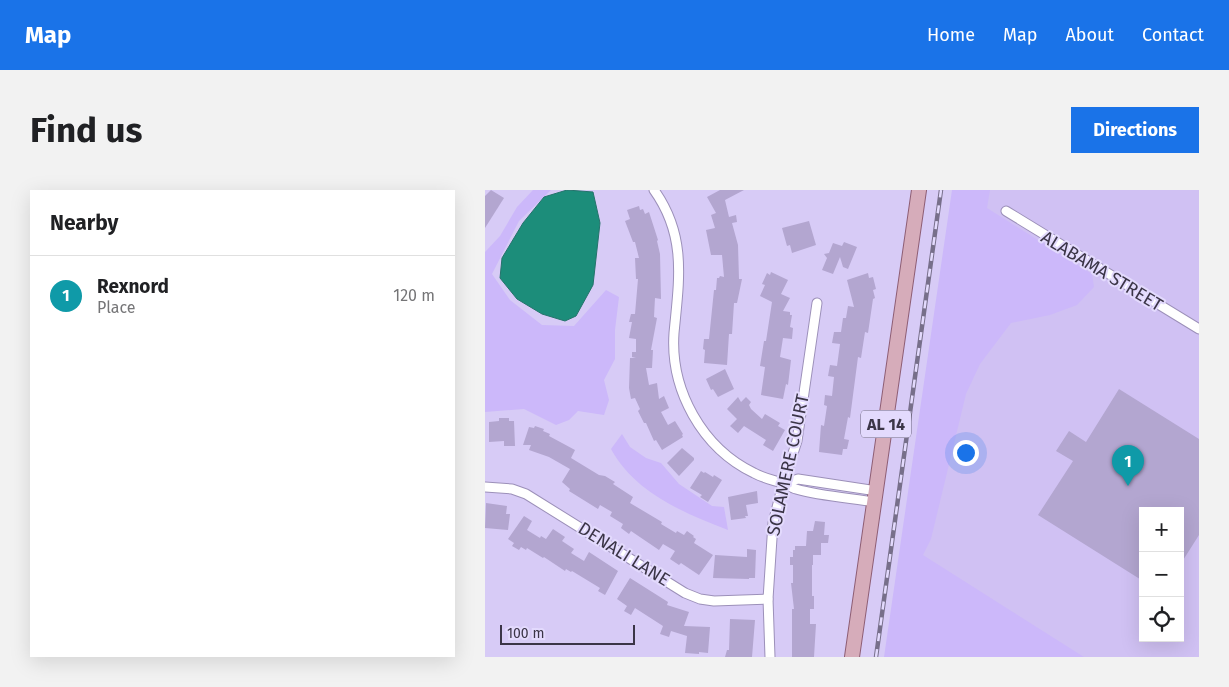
<!DOCTYPE html>
<html lang="en">
<head>
<meta charset="utf-8">
<style>
  :root { --surface:#fff; --page:#f2f2f2; --text:#202124; --muted:#757577; --line:#e0e0e0; --accent:#1a73e8 }
  body { margin:0; font-family:"Fira Sans",sans-serif; background:var(--page); color:var(--text) }
  .controls { position:absolute; right:15px; bottom:15px; display:grid; overflow:hidden; border-radius:0px; box-shadow:0 5px 20px #0002 }
  .controls button { width:45px; height:45px; display:grid; place-items:center; padding:0; border:0; border-bottom:1px solid var(--line); background:var(--surface); color:var(--text); font:25px sans-serif }
  .scale { position:absolute; left:15px; bottom:12px; width:135px; box-sizing:border-box; padding-left:5px; border:2px solid #3b3547; border-top:0; font-size:14px; line-height:18px; white-space:nowrap; color:#3b3547; -webkit-text-stroke:4px #e3dafd; paint-order:stroke }
  .you { position:absolute; left:480px; top:262px; width:18px; height:18px; margin:-12px; border:4px solid #fff; border-radius:50%; background:#1a73e8; box-shadow:0 0 0 8px #1a73e833 }
  .badge { display:grid; place-items:center; width:32px; height:32px; border-radius:50%; background:var(--accent); color:#fff; font-size:16px; font-weight:700 }
  .pin { position:absolute; translate:-50% -41px; filter:drop-shadow(0 1px 2px #0008) }
  .pin::after { content:''; position:absolute; top:26px; width:18px; height:15px; background:inherit; clip-path:polygon(0 0,100% 0,50% 100%) }
  .list { margin:0; padding:0; list-style:none }
  h2 { display:flex; justify-content:space-between; align-items:center; height:65px; margin:0; padding:0 20px; font-size:21px }
  h2 small { font-size:16px; font-weight:400; color:var(--muted) }
  .list li { display:grid; grid-template-columns:32px 1fr auto; gap:15px; align-items:center; box-sizing:border-box; height:80px; padding:0 20px; border-top:1px solid var(--line) }
  .list b { display:block; font-size:19px; white-space:nowrap }
  .list p { margin:0; font-size:16px; white-space:nowrap; color:var(--muted) }
  .list em { font-size:16px; font-style:normal; color:var(--muted) }
  .icon { flex:none; width:28px; height:28px; fill:none; stroke:currentColor; stroke-width:2; stroke-linecap:round; stroke-linejoin:round }
  .map { position:relative; flex:none; width:714px; height:467px; overflow:hidden; border-radius:0px }
  header { display:flex; align-items:center; gap:30px; box-sizing:border-box; height:70px; padding:0 25px; background:var(--accent); color:#fff }
  header strong { font-size:24px }
  nav { display:flex; gap:28px; margin-inline-start:auto; font-size:18px }
  .intro { display:flex; align-items:center; justify-content:space-between; box-sizing:border-box; height:120px; padding:0 30px }
  h1 { margin:0; font-size:35px }
  .button { padding:12px 22px; border-radius:0px; background:var(--accent); color:#fff; font-size:18px; font-weight:700 }
  main { display:flex; gap:30px; padding:0 30px }
  aside { flex:1; background:var(--surface); border-radius:0px; box-shadow:0 5px 20px #0002 }
  .map>svg:first-child { display:block }
  .built { fill:#d0c1f3; fill-rule:evenodd }
  .green { fill:#ccb8fa }
  .water { fill:#1c8d7a; stroke:#25736b }
  .building { fill:#b3a6d0 }
  .lines { fill:none; stroke-linecap:round; stroke-linejoin:round }
  .street-casing { stroke:#9c90b9; stroke-width:11 }
  .primary-casing { stroke:#8e5e74; stroke-width:16 }
  .street { stroke:#fff; stroke-width:9 }
  .primary { stroke:#d6acba; stroke-width:14 }
  .rail-casing { stroke:#776f8a; stroke-width:4.5 }
  .rail { stroke:#e3dafd; stroke-width:2.5; stroke-dasharray:8; stroke-linecap:butt }
  .labels { text-anchor:middle; dominant-baseline:central; stroke-width:4; stroke-linejoin:round; paint-order:stroke }
  .shield { fill:#e3dafd; stroke:#6d667e; stroke-width:1 }
  .shield-label { font-size:16px; font-weight:bold; fill:#3b3547 }
  .street-label { font-size:18px; fill:#3b3547; stroke:#e3dafd }
</style>
</head>
<body>
<header>
<strong>Map</strong>
<nav><a>Home</a><a>Map</a><a>About</a><a>Contact</a></nav>
</header>
<div class="intro"><h1>Find us</h1><a class="button">Directions</a></div>
<main>
<aside>
<h2>Nearby<small></small></h2>
<ul class="list">
<li><span class="badge" style="background:#0f9aa8">1</span><div><b>Rexnord</b><p>Place</p></div><em>120 m</em></li>
</ul>
</aside>
<div class="map">
<svg width="714" height="467" viewBox="0 0 714 467">
  <rect width="100%" height="100%" fill="#d7cbf6"/>
  <path class="built" d="M479,0H714V467H414ZM658,321H695V448H658Z"/>
  <g class="green">
    <polygon points="48,0 66,0 34,31 7,84 25,110 57,135 89,136 121,100 134,107 130,140 130,169 119,190 124,210 119,225 93,221 84,230 71,235 39,219 0,222 0,62 15,46 32,17"/>
    <polygon points="467,0 505,0 502,18 607,84 609,97 592,115 565,125 526,133 495,174 481,204 446,349 438,365 599,467 399,467"/>
    <path d="M137,244L145,257L161,268L176,273L194,294L227,316L239,317L243,340C199,323 150,303 126,259Z"/>
  </g>
  <polygon class="water" points="82,0 108,2 115,33 108,95 91,126 80,131 57,124 32,109 15,88 17,68 38,33 59,7"/>
  <g class="building">
    <polygon points="6,0 19,8 0,38 0,6"/>
    <polygon points="235,0 259,0 240,10 244,27 251,25 252,32 247,33 253,55 254,89 257,89 252,113 249,113 247,144 244,144 242,175 219,173 220,160 218,159 219,149 224,149 229,100 231,100 232,88 234,88 235,86 239,87 237,65 226,65 221,40 230,38 226,25 231,23 222,7"/>
    <polygon points="154,16 155,20 158,19 160,24 164,22 173,50 172,51 175,64 176,109 170,108 169,127 172,128 166,160 168,160 167,178 161,178 164,195 172,193 174,209 179,206 184,218 176,222 183,235 190,231 198,244 197,245 198,247 177,260 171,250 169,251 161,233 159,233 153,221 155,219 150,208 146,209 144,198 145,168 151,168 147,167 147,162 151,162 151,149 144,148 147,132 144,132 146,124 150,124 153,89 151,89 150,68 154,68 150,52 148,52 140,31 145,29 142,20"/>
    <polygon points="324,31 331,55 307,63 305,55 302,56 297,38"/>
    <polygon points="359,52 372,57 363,79 358,77 355,67 348,84 337,80 342,68 339,64 344,63 348,53 357,56"/>
    <polygon points="286,82 303,90 296,104 305,108 298,121 305,122 305,125 307,125 305,137 308,138 307,149 298,148 295,167 306,170 303,195 301,194 298,209 276,205 280,177 275,176 279,151 281,151 287,112 275,106 280,95 277,94 282,83 285,85"/>
    <polygon points="383,83 384,88 388,87 391,99 388,100 390,108 388,109 383,143 380,142 376,168 373,167 365,228 363,227 359,249 364,250 362,259 358,259 357,265 334,262 336,235 339,236 342,216 339,215 340,205 347,206 349,187 343,186 345,175 352,176 355,154 347,153 349,142 356,142 358,128 361,128 363,116 369,117 362,90"/>
    <polygon points="240,179 249,199 233,207 228,199 226,200 221,189"/>
    <polygon points="634,199 714,249 714,345 695,375 695,321 658,321 658,391 553,325 588,271 571,261 584,241 601,252"/>
    <polygon points="253,207 256,212 261,207 266,212 264,215 266,219 277,229 280,224 295,233 293,236 300,240 288,261 278,255 281,250 259,236 253,243 245,236 252,229 242,219"/>
    <polygon points="14,228 24,228 24,231 29,231 30,256 19,256 19,251 4,252 4,232 14,231"/>
    <polygon points="50,236 59,239 58,241 65,244 64,246 90,260 86,268 114,285 120,286 130,292 128,294 148,307 145,313 177,332 176,334 191,343 192,341 199,345 202,341 209,346 208,347 211,349 209,353 228,365 214,385 196,373 194,375 185,369 190,361 178,354 174,360 146,341 144,344 136,338 138,334 125,326 127,322 115,315 113,319 84,301 85,299 77,292 85,279 64,267 44,260 46,255 38,255 44,237 49,238"/>
    <polygon points="197,258 209,268 209,270 194,286 182,273"/>
    <polygon points="216,281 219,283 220,282 228,287 229,285 237,290 223,312 215,307 217,305 205,298"/>
    <polygon points="272,301 273,313 261,315 263,326 260,326 261,328 246,330 243,307"/>
    <polygon points="1,313 22,316 21,324 25,324 23,340 0,338"/>
    <polygon points="39,326 47,331 42,340 55,348 56,346 61,349 68,339 80,347 77,351 89,359 86,363 99,371 104,362 133,381 120,405 113,401 115,398 87,381 86,382 81,379 80,381 59,367 58,368 42,358 41,360 36,357 34,360 27,356 29,353 23,349"/>
    <polygon points="330,331 340,332 339,345 344,345 343,353 336,353 336,365 328,365 328,375 327,375 327,406 329,406 329,419 325,419 325,434 331,434 329,467 307,467 307,419 309,419 306,393 308,393 308,375 305,375 305,367 308,367 308,360 310,360 310,356 321,356 322,341 328,341"/>
    <polygon points="262,359 271,360 270,388 264,388 264,389 228,388 230,365 262,367"/>
    <polygon points="145,388 183,412 182,415 204,422 199,436 225,437 223,463 214,462 214,464 200,463 202,446 186,441 184,447 175,444 178,436 150,418 146,425 139,421 142,416 132,409"/>
    <polygon points="245,429 270,430 267,467 240,467 242,460 244,460"/>
  </g>
  <g class="lines">
    <g class="street-casing">
      <g id="street">
        <path d="M169,0C202,46 194,90 189,143C185,200 217,258 269,283C278,288 288,290 297,293C302,295 307,298 311,299C335,306 365,308 390,312"/>
        <polyline points="521,21 714,139"/>
        <polyline points="298,294 313,289 392,301"/>
        <polyline points="0,297 27,299 41,304 200,403 215,409 229,411 283,409"/>
        <polyline points="285,467 283,409 288,333 298,294 312,251 332,113"/>
      </g>
    </g>
    <g class="primary-casing">
      <polyline id="primary" points="367,467 434,0"/>
    </g>
    <use href="#street" class="street"/>
    <use href="#primary" class="primary"/>
    <g class="rail-casing">
      <polyline id="rail" points="391,467 456,0"/>
    </g>
    <use href="#rail" class="rail"/>
  </g>
  <g class="labels">
    <rect class="shield" x="376" y="220.5" width="50" height="27" rx="4"/>
    <g class="shield-label">
      <text x="401" y="234">AL 14</text>
    </g>
    <g class="street-label">
      <text transform="translate(617 81) rotate(31)">ALABAMA STREET</text>
      <text transform="translate(303 275) rotate(-78)">SOLAMERE COURT</text>
      <text transform="translate(139 364) rotate(32)">DENALI LANE</text>
    </g>
  </g>
</svg>
<div class="controls">
<button>+</button>
<button>−</button>
<button><svg class="icon" aria-label="locate" viewBox="0 0 24 24"><circle cx="12" cy="12" r="6"/><path d="M12 2v4M12 18v4M2 12h4M18 12h4"/></svg></button>
</div>
<div class="scale">100 m</div>
<div class="you"></div>
<div class="pin badge" style="left:643px;top:296px;background:#0f9aa8">1</div>
</div>
</main>
</body>
</html>
